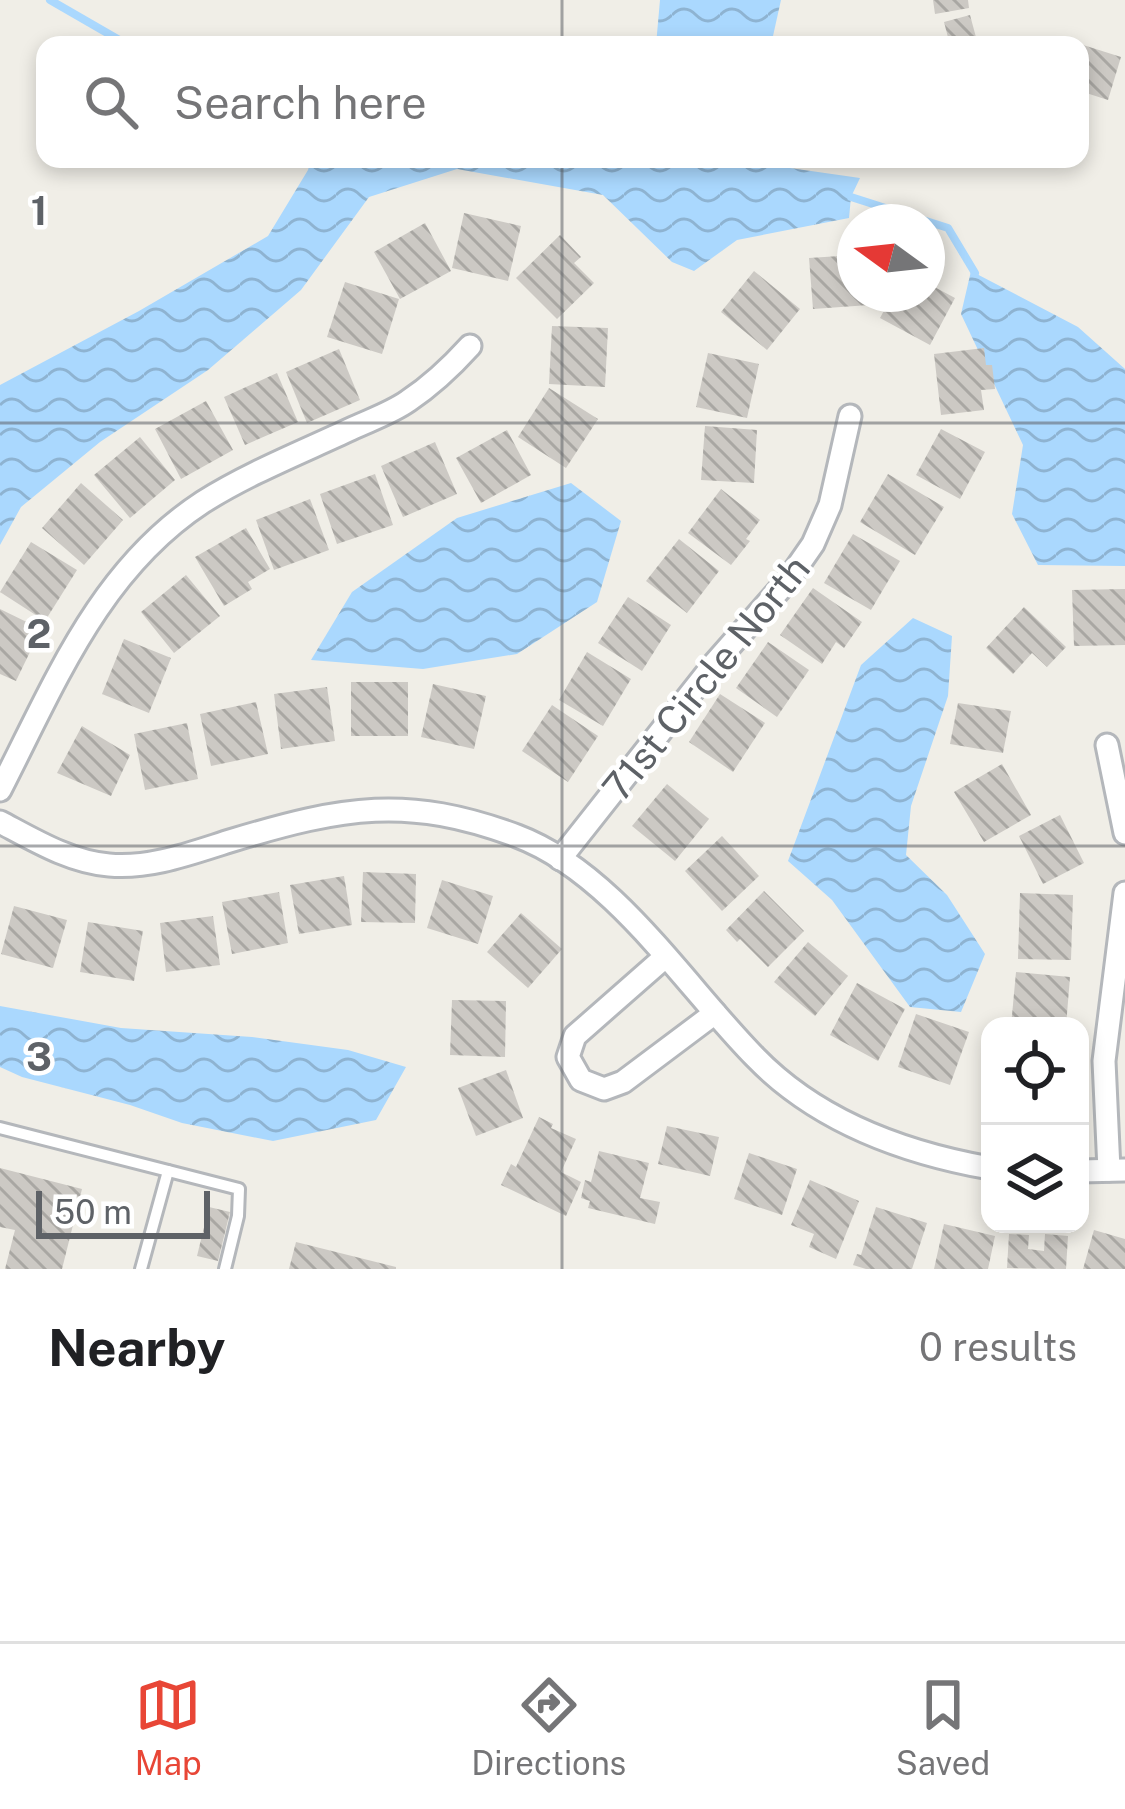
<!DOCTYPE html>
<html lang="en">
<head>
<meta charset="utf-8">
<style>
  :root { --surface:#fff; --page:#f6f6f6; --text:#202124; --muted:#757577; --line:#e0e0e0; --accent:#e84636 }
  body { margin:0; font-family:"Public Sans",sans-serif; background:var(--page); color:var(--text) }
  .controls { position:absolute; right:36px; bottom:36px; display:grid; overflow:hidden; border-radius:24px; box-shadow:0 6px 18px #0003 }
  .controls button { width:108px; height:108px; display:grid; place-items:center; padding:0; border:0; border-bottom:3px solid var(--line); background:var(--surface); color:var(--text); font:60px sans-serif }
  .compass { position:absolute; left:837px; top:204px; width:108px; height:108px; border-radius:50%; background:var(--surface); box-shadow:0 6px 18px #0003; rotate:285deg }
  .scale { position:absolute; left:36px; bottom:30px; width:174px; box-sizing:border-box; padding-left:12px; border:6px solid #5e6267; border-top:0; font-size:33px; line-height:42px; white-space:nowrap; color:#5e6267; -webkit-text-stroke:9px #fff; paint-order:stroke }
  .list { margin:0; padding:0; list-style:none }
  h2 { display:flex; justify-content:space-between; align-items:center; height:156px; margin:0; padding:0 48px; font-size:51px }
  h2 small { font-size:39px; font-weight:400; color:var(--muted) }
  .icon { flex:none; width:66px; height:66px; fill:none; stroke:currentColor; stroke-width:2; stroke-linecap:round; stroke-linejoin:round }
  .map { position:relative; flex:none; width:1125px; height:1269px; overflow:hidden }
  .search { position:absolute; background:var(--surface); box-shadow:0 6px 18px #0003; left:36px; right:36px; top:36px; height:132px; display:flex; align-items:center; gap:30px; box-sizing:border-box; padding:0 42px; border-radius:24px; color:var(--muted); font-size:45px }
  .sheet { height:372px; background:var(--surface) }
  nav { display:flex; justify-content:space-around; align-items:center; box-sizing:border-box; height:168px; border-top:3px solid var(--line); background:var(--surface); font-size:33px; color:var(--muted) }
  nav a { display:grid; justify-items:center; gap:6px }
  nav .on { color:var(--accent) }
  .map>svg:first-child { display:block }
  .water { fill:url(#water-waves) }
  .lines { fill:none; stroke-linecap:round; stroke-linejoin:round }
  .stream { stroke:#aad8fe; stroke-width:8 }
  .building { fill:url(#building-back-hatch) }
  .lane-casing { stroke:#b4b7bb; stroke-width:16 }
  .street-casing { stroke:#b4b7bb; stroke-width:27 }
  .lane { stroke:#fff; stroke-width:10 }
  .street { stroke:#fff; stroke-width:21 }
  .grid { fill:none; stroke:#5e6267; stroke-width:3; stroke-opacity:0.55 }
  .labels { text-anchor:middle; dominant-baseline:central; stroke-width:9; stroke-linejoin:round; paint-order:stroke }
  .street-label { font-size:39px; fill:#5e6267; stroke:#fff }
  .grid-label { font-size:39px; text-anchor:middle; font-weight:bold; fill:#5e6267; stroke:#fff; stroke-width:9; stroke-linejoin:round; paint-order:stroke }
</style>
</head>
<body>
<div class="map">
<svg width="1125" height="1269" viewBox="0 0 1125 1269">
  <defs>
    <pattern id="water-waves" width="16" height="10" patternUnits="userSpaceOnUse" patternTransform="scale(3)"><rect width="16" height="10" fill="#aad8fe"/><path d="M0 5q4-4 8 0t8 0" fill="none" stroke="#8eb3d1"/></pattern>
    <pattern id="building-back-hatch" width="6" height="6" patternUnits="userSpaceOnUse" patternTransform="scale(3)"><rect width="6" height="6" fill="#ccc9c4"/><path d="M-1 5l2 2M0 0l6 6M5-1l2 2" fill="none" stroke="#a9a7a3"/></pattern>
  </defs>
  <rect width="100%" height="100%" fill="#f0eee7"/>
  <g class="water">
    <polygon points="660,0 781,0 771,45 656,45"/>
    <polygon points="311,159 727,159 860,178 851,197 849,218 737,240 694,271 672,262 603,195 457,169 369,197 301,290 208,370 100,442 21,507 0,545 0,385 139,311 268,236 308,170"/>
    <polygon points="971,271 1078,327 1125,369 1125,566 1038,565 1012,514 1023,445 961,314"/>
    <polygon points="571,483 621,521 597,602 517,654 423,669 311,660 352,592 457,518"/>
    <polygon points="913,618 952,636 948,696 911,806 906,855 947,895 985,954 961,1012 910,1007 832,900 788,861 861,665"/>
    <polygon points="0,1006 121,1028 252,1037 348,1050 406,1067 376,1120 273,1141 182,1123 130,1105 22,1077 0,1067"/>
  </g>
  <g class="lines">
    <g class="stream">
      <polyline points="50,0 128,45"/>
      <polyline points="851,197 948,228 975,273"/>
    </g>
  </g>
  <g class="building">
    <polygon points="933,0 968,0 969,8 935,14"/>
    <polygon points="970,15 977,41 950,45 944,22"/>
    <polygon points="1080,44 1121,57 1108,100 1080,91"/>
    <polygon points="464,213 521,226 508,281 452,268"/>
    <polygon points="425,223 451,271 400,299 374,252"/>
    <polygon points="560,235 581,257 574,263 594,283 557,319 516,278"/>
    <polygon points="855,255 855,294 868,294 869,305 813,309 809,258"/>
    <polygon points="754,271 800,309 767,350 721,312"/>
    <polygon points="345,282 399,299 382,354 327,337"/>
    <polygon points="927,283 955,298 930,345 880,318 893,294 927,294"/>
    <polygon points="552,326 608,328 605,387 549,384"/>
    <polygon points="984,348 986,365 992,365 995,389 981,390 984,410 941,415 934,354"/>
    <polygon points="339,349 360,400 307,423 286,372"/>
    <polygon points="708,353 759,364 747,418 696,407"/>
    <polygon points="277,373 298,422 245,445 224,397"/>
    <polygon points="549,388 598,419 566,468 518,437"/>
    <polygon points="206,401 233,450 181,479 155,429"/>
    <polygon points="705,426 757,430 754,483 701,480"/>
    <polygon points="941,429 985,452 960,499 916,475"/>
    <polygon points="507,430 531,475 481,503 456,458"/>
    <polygon points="140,437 175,480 130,518 94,475"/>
    <polygon points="435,442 457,494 403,517 381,466"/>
    <polygon points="375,474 393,525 337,544 320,494"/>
    <polygon points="888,474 944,507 915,555 860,522"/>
    <polygon points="81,483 123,520 84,565 42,528"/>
    <polygon points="721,489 760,520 746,539 750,541 731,565 688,533"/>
    <polygon points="310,499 329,550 274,570 256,520"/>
    <polygon points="246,528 270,569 248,582 252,589 224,606 195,557"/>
    <polygon points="853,534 900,561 871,610 824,583"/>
    <polygon points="679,539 719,571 687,613 646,581"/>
    <polygon points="31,542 77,570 45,621 0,592"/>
    <polygon points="186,575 220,616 174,653 141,612"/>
    <polygon points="813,588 862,622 844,648 836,642 822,664 780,635"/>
    <polygon points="1125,589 1125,645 1074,646 1072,590"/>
    <polygon points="628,597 671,625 642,671 598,643"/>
    <polygon points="1024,607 1066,647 1047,667 1032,653 1013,674 986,648"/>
    <polygon points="0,609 41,629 16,681 0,674"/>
    <polygon points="124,639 171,658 149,713 102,694"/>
    <polygon points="768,642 809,670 777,717 736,688"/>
    <polygon points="587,652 631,679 603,726 559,700"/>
    <rect x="351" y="682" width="57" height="54"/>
    <polygon points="433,684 486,696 474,749 421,737"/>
    <polygon points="327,687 335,741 281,749 274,694"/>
    <polygon points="720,694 765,723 733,772 689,742"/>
    <polygon points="256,702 268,754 211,766 200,714"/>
    <polygon points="958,703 1011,711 1003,753 950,744"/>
    <polygon points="552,705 598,736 568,782 522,751"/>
    <polygon points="187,723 198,779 145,790 134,734"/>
    <polygon points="82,726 130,755 111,796 57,773"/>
    <polygon points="1002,764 1031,815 984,842 954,792"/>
    <polygon points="667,784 709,819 675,861 632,826"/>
    <polygon points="1060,815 1084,863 1043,884 1019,836"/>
    <polygon points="722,836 759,876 722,911 685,871"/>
    <polygon points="363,872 416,874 415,923 361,922"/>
    <polygon points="344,876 352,925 299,934 290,885"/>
    <polygon points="442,880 493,896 478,944 427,928"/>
    <polygon points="764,891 804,931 768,967 740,939 737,942 726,930"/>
    <polygon points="279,892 288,943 232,954 222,902"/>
    <polygon points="1020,893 1073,895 1071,960 1018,959"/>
    <polygon points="14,906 67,920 53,968 1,954"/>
    <polygon points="521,913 562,949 528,988 487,952"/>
    <polygon points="213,916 220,965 166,972 160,923"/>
    <polygon points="88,922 143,931 134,981 80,972"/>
    <polygon points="808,942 848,976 815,1016 774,982"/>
    <polygon points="1016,972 1070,977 1066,1026 1011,1026"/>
    <polygon points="857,983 905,1009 878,1061 830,1035"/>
    <polygon points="452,1000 506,1001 505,1057 450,1055"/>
    <polygon points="916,1014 969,1032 950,1085 898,1067"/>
    <polygon points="506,1070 523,1118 476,1136 458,1088"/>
    <polygon points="539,1117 553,1124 551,1128 576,1139 561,1172 581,1182 566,1216 501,1185 511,1164 516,1167"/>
    <polygon points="667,1126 719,1137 710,1176 658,1164"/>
    <polygon points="599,1151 649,1163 640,1198 660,1202 655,1224 588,1208 590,1201 581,1198 585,1180 591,1182"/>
    <polygon points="749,1153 797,1169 782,1215 734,1199"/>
    <polygon points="0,1168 82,1189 62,1269 5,1269 15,1230 0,1227"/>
    <polygon points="810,1180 859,1201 836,1259 809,1247 814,1234 791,1225"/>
    <polygon points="209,1207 230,1212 218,1261 197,1256"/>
    <polygon points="876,1207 927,1223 912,1269 866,1269 853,1265 857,1254 861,1255"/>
    <polygon points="944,1224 995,1236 988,1269 934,1269"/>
    <polygon points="1094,1230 1125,1239 1125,1269 1083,1269"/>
    <polygon points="1009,1234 1029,1235 1028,1249 1044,1251 1045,1234 1068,1236 1066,1269 1007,1268"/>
    <polygon points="296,1242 396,1267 396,1269 289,1269"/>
  </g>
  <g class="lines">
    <g class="lane-casing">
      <g id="lane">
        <polyline points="0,1128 239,1189 238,1216 225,1269"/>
        <polyline points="141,1269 168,1171"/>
      </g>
    </g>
    <g class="street-casing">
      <g id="street">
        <polyline points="1107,745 1125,833"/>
        <path d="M0,790C55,683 99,570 203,502C249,473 302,452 351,429C370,420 391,413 408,401C432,385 451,367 470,346"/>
        <path d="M0,822C34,840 70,862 109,865C151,869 194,852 233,840C343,807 407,795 517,836C613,872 685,986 755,1057C817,1121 905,1153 990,1168"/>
        <polyline points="560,859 714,664 788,580 813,544 830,505 850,416"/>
        <polyline points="665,957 575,1036 568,1057 581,1080 604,1089 623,1082 715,1013"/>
        <polyline points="1109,1170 1104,1061 1125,893"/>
        <polyline points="1080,1171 1125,1170"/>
      </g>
    </g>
    <use href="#lane" class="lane"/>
    <use href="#street" class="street"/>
  </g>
  <path class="grid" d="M562,0V45M562,159V1269M0,423H1125M0,846H1125"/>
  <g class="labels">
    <g class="street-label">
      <text transform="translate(706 678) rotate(-51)">71st Circle North</text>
    </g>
  </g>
  <g class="grid-label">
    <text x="39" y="225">1</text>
    <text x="39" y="648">2</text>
    <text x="39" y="1071">3</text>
  </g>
</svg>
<div class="controls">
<button><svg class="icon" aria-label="locate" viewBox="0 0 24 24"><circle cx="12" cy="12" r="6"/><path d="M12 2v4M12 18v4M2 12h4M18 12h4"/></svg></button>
<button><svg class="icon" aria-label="layers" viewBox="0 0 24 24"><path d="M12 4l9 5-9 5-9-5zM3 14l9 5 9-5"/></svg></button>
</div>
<svg class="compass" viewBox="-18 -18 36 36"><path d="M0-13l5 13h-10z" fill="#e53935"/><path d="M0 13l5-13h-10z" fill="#757577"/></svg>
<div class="scale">50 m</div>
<div class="search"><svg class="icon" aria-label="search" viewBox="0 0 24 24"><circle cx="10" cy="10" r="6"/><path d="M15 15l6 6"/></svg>Search here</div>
</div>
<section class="sheet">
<h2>Nearby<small>0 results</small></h2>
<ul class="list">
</ul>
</section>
<nav>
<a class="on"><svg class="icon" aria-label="map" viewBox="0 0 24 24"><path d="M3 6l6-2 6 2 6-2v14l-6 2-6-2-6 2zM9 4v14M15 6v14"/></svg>Map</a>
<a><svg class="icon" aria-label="directions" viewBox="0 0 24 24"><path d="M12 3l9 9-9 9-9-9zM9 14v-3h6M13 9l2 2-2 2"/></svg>Directions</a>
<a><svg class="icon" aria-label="saved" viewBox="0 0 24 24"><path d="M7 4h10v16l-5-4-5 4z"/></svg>Saved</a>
</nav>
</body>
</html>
